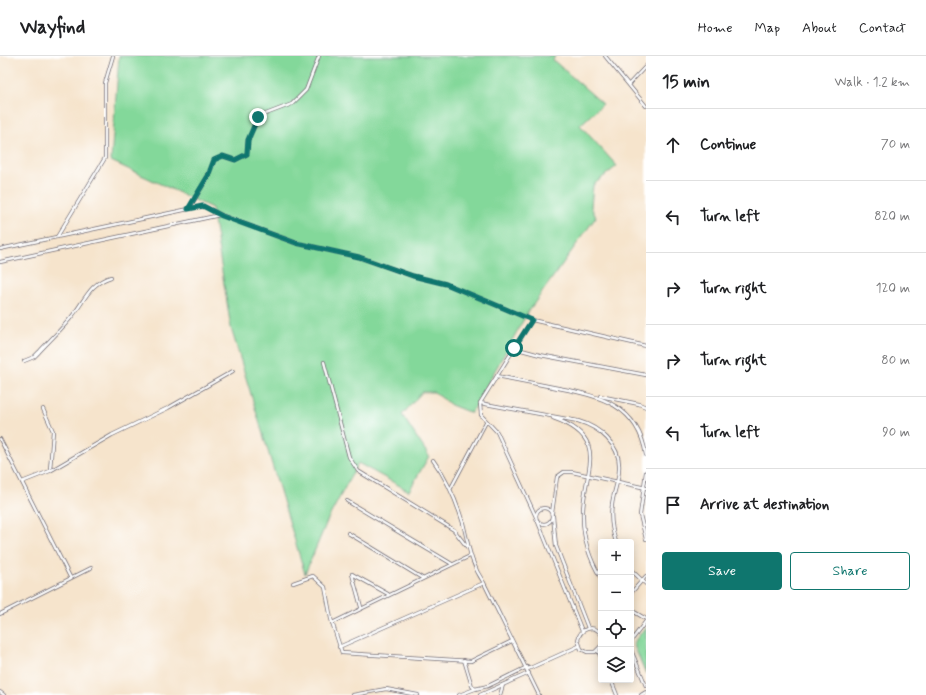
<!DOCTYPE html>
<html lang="en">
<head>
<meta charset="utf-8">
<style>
  :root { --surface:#fff; --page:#f6f6f6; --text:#202124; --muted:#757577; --line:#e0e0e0; --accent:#0f766e }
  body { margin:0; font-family:Mynerve,sans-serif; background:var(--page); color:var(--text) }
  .controls { position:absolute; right:12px; bottom:12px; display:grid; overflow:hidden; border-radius:4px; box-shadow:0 2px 10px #0003 }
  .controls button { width:36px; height:36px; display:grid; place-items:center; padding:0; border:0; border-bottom:1px solid var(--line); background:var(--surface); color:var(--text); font:20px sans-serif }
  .stop { position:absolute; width:12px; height:12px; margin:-9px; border:3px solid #0f766e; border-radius:50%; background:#fff }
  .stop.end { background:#0f766e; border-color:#fff; box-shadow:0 1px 4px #0008 }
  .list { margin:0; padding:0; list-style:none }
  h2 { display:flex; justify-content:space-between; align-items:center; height:52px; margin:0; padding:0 16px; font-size:17px }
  h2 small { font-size:13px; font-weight:400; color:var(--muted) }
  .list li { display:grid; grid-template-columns:26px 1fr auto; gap:12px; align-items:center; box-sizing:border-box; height:72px; padding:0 16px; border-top:1px solid var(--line) }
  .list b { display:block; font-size:15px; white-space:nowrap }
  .list em { font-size:13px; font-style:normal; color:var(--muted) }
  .actions { display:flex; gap:8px; padding:12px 16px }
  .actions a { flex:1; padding:9px 0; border:1px solid var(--accent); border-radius:4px; text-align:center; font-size:14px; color:var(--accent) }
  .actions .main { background:var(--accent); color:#fff }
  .icon { flex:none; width:22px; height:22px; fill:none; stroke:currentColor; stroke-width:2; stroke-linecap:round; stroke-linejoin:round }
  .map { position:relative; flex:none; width:646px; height:639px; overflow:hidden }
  header { display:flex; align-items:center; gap:24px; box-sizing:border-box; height:56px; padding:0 20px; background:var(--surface); border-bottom:1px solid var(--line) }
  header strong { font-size:19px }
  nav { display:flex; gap:22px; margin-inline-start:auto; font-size:14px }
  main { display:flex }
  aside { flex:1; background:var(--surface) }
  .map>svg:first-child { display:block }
  .green { fill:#83d89a; stroke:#527d6a }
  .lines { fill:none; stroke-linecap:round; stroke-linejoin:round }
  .street-casing { stroke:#6c666e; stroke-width:4 }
  .street { stroke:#fff; stroke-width:2.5 }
  .route { stroke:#0f766e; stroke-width:5 }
</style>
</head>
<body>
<header>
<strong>Wayfind</strong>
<nav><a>Home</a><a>Map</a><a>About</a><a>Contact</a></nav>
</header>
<main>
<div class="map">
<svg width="646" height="639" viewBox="0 0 646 639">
  <rect width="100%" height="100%" fill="#fff"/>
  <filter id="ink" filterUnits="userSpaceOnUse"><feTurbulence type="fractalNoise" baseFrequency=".025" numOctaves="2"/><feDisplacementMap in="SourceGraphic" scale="8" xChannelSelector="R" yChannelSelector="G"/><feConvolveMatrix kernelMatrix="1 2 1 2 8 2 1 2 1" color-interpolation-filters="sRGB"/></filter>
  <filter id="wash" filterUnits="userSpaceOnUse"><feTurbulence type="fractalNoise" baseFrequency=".012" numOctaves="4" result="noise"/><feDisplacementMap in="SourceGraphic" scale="16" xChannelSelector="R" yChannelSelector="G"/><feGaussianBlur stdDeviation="0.9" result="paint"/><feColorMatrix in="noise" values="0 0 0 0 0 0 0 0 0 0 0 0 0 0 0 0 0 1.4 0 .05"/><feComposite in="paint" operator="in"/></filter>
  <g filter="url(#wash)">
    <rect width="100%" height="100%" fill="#f6e4cc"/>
    <g class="green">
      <polygon points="119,0 555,0 553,4 603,48 580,69 617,110 593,129 591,151 596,161 528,256 471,357 451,349 434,336 422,336 402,359 429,400 409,435 358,407 328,463 305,518 231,272 212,152 111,105"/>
      <polygon points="646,571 646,618 633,587"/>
    </g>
  </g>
  <g filter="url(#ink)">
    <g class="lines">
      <g class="street-casing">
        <g id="street">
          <polyline points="605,0 646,50"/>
          <polyline points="629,28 646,10"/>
          <polyline points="189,153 208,120 214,104 223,100 235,104 247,98 248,84 258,61 292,48 306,34 319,0"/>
          <polyline points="57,181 105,102 105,27 113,0"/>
          <polyline points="0,193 203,150 223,160 296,187 359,201 413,220 446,228 532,264 646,290"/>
          <polyline points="0,206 220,159"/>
          <polyline points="532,264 480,347 481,359 497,376 536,461"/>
          <polyline points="514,292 540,299 646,319"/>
          <path d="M24,305L34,301L39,296C50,284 63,272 73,259C85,244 90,227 111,221"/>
          <polyline points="324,306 349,401 358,415 454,474 467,491"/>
          <path d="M497,320C517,324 538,328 558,332C600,340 638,349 646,399"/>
          <polyline points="600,340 639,348 646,351"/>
          <path d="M480,347L578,365C599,371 621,389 619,413C619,425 613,437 612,449C610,462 612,474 616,486"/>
          <polyline points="43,353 53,375 50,414"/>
          <path d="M553,362C614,383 581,417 583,461C583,482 590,504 601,522"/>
          <polyline points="0,383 70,521"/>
          <path d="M433,404C447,423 456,444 463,467C469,491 470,506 484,527L539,639"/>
          <polyline points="646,416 640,459 646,483"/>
          <polyline points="22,426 50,415 112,379 168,352 233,315"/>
          <polyline points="451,432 486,366"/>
          <polyline points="347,445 452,508"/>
          <circle cx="544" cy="460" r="8"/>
          <polyline points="552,457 557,421 564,416 572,416 646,432"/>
          <polyline points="553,460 556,490 588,572"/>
          <polyline points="538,466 582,575"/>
          <polyline points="348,477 422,522"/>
          <polyline points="631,514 646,528"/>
          <polyline points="352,518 388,538"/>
          <polyline points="352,518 361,551"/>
          <polyline points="293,527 313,520 325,531 331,563 342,597 471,605 512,585"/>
          <polyline points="631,537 646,520"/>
          <polyline points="631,554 646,563"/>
          <polyline points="0,558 91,512"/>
          <polyline points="332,567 470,500"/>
          <path d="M601,578C594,568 580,572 578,584L581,593L587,596H595L601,590"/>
          <polyline points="631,585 646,565"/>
          <polyline points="339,591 484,527"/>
          <polyline points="631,594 646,630"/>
          <polyline points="598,595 601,601"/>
          <polyline points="464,604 472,630 475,633 488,630 527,611"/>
          <polyline points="528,613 579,590"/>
          <polyline points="611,624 617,639"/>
          <polyline points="0,636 4,639"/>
          <polyline points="353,639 386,633 418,639"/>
          <polyline points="459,639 475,633"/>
          <polyline points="480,639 529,617"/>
          <polyline points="500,639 503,629"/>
          <polyline points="641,639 646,636"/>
        </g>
      </g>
      <use href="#street" class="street"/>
    </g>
  </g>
  <g class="lines" filter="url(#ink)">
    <polyline class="route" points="258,61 248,84 247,98 235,104 223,100 214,104 208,120 188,153 203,150 222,160 296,187 359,201 413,220 446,228 532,264 514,292"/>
  </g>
</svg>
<div class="controls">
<button>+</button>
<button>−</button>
<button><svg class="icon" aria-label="locate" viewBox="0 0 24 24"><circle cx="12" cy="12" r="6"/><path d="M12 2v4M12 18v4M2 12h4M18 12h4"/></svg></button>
<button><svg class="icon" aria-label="layers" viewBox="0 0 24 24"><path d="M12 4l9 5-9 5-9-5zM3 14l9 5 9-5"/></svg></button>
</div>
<div class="stop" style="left:514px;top:292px"></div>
<div class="stop end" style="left:258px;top:61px"></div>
</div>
<aside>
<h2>15 min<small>Walk · 1.2 km</small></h2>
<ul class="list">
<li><svg class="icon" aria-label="ahead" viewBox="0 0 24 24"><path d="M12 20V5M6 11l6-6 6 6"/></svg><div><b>Continue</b></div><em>70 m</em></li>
<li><svg class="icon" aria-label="left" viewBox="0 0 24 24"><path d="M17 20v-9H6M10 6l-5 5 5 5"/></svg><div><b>Turn left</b></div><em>820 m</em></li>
<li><svg class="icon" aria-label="right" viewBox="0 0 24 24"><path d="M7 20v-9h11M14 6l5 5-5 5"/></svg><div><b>Turn right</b></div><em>120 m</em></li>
<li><svg class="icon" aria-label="right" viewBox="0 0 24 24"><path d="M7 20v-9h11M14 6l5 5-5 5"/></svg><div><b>Turn right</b></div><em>80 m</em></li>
<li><svg class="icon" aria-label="left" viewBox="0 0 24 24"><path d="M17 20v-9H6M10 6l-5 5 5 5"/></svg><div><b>Turn left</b></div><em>90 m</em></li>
<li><svg class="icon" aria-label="arrive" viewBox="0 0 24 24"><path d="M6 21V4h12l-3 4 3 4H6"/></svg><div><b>Arrive at destination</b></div></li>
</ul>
<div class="actions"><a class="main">Save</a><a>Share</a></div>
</aside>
</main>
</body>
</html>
